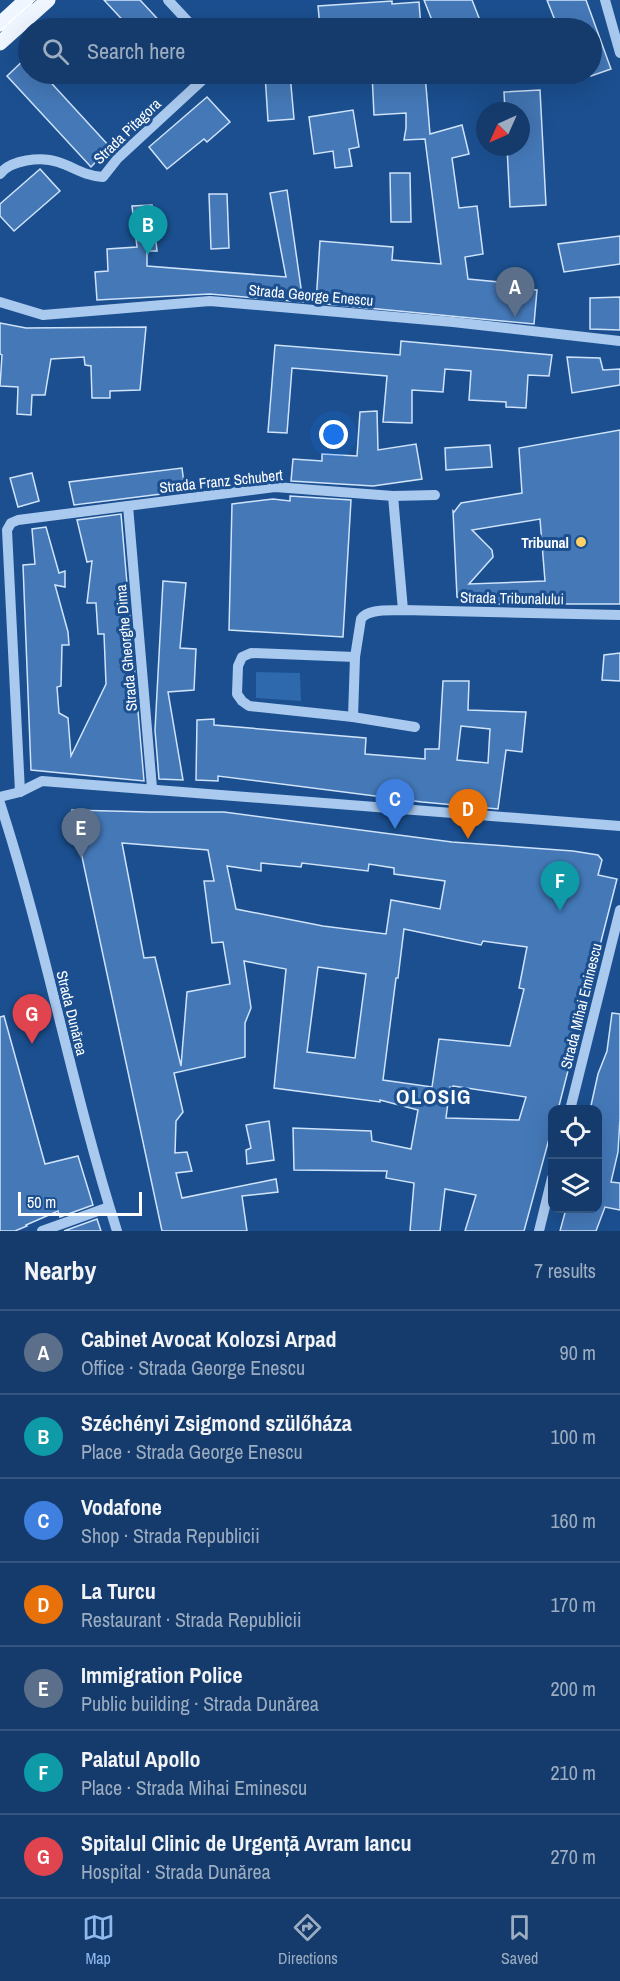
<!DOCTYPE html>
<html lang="en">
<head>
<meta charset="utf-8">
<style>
  :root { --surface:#143b6b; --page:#1d4271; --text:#f1f3f6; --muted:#9dadc1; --line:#33557e; --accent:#90b9f0 }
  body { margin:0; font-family:"Archivo Narrow",sans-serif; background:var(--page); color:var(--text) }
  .controls { position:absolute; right:18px; bottom:18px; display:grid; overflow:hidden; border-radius:12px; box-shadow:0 6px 24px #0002 }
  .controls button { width:54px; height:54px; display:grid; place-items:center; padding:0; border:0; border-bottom:2px solid var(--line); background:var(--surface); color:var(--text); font:30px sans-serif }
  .compass { position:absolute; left:476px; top:102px; width:54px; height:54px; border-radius:50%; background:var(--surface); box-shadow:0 6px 24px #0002; rotate:225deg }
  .scale { position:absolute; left:18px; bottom:15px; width:124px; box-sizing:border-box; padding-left:6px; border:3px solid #fff; border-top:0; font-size:16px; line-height:21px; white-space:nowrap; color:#fff; -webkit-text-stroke:4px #1b4f8f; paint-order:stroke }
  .you { position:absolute; left:334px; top:435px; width:21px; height:21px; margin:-15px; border:4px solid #fff; border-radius:50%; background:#1a73e8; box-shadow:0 0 0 9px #1a73e833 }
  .badge { display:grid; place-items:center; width:39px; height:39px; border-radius:50%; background:var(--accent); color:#fff; font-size:20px; font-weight:700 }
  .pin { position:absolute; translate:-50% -50px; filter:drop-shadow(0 2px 3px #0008) }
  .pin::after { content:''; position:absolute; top:32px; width:21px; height:18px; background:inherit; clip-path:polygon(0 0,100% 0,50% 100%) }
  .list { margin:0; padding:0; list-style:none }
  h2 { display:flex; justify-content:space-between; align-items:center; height:78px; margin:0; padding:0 24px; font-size:26px }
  h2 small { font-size:20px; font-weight:400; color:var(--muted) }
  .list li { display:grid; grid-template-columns:39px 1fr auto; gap:18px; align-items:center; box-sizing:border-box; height:84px; padding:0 24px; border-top:2px solid var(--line) }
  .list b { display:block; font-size:22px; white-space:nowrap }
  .list p { margin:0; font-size:20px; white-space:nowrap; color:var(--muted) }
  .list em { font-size:20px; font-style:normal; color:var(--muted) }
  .icon { flex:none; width:33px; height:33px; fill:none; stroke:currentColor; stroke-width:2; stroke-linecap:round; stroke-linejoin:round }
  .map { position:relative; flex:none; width:620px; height:1231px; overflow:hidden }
  .search { position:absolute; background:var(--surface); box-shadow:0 6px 24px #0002; left:18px; right:18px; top:18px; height:66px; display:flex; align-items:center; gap:15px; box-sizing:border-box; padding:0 21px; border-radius:33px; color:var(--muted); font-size:22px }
  .sheet { height:666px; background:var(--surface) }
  nav { display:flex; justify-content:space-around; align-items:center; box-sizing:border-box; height:84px; border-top:2px solid var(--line); background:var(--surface); font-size:16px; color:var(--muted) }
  nav a { display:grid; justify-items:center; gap:3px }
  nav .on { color:var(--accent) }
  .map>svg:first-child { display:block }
  .green { fill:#2e69ad }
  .building { fill:#4478b7; stroke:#cfe3fa; stroke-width:1.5; fill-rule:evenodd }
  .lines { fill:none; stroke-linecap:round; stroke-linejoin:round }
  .minor { stroke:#a9c9ee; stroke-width:10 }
  .major { stroke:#f0f6ff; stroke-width:15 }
  .tram { stroke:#fff; stroke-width:1.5 }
  .poi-dot { fill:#ffd166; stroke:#1b4f8f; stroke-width:2 }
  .labels { text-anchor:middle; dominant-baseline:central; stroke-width:6; stroke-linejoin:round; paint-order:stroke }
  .street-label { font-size:15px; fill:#fff; stroke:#1b4f8f }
  .poi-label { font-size:15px; font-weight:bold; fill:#fff; stroke:#1b4f8f; text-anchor:end }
  .district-label { font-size:21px; font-weight:bold; letter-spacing:1.5px; fill:#fff; stroke:#1b4f8f }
</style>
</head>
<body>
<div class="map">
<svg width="620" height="1231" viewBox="0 0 620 1231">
  <rect width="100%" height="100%" fill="#1b4f8f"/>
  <polygon class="green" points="256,672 300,673 301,701 256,698"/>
  <g class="building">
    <polygon points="104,0 140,0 166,28 130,28"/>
    <polygon points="424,0 472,0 483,28 435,28"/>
    <polygon points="547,0 586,0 611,69 591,76 591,28 558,28"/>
    <polygon points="392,1 392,4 419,2 421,28 369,28 369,24 320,27 318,6"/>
    <polygon points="28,56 28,74 43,74 110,147 91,167 7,76"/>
    <polygon points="265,74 290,74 294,119 268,121"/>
    <polygon points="372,74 425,74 430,134 462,125 469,154 452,158 459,208 477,206 483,254 465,257 468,279 499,282 498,287 537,290 534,324 316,303 320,241 393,247 392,260 441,264 425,139 404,140 406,128 406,113 374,115"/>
    <polygon points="540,90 546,205 510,207 507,147 521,147 521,111 505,111 504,92"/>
    <polygon points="207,97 230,122 207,142 204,139 167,169 149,147"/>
    <polygon points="353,110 359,147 349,149 352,166 335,168 333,151 314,154 309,117"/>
    <polygon points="40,169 60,191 14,231 0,216 0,204"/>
    <polygon points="390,173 410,173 411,222 391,222"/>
    <polygon points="287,190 303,302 210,294 97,300 95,272 108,271 107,249 137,247 132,206 152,205 157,251 147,251 147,266 286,277 270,193"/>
    <polygon points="209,194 227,194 229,248 211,249"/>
    <polygon points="620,236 620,264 564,272 558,244"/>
    <polygon points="620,297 620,330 590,329 590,298"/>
    <polygon points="0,323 26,328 146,327 140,390 110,391 110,398 92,398 91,366 85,365 84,357 51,359 45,395 32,395 31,415 17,414 18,387 0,386 2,355 0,354"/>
    <polygon points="401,341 552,355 549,376 528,375 526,408 506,407 506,402 469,400 471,371 445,369 443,392 412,390 412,423 383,422 387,376 292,368 287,433 268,432 275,345 400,355"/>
    <polygon points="567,357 600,358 603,370 620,369 620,385 572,393"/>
    <polygon points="377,411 378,450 416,444 422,479 373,486 291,481 293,459 322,461 322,454 357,456 360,412"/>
    <path d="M620,430V604H465L457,597L453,511L454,512L461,503L522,493L519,448ZM540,519L545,581L469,584L493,557L492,550L472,530Z"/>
    <polygon points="490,445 492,467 446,470 445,448"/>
    <polygon points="182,468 185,491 74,505 69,482"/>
    <polygon points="32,473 39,501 18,507 10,478"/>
    <polygon points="290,496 351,500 343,637 229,630 232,504 273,499 290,501"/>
    <polygon points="121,514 144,781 31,770 23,565 35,564 32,529 46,527 59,573 65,571 65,587 55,585 68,632 69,645 62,645 61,686 57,687 59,713 68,718 71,756 106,684 104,634 98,634 96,603 87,603 92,561 87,562 77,520"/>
    <polygon points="163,581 186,583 180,648 196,649 194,690 168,692 183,780 159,779 155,730"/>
    <polygon points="620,653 620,681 602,680 604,655"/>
    <path d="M443,681H469L468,710L526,712L522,752L506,750L498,809L422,802L218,776V781L196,780L197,720L214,719V725L366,738L365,754L425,759V749H439ZM461,726L490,729L488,763L457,760Z"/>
    <path d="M72,810L149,812H224L452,842L573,851L598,855L602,860L598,875L617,879L560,1102L558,1110H552V1128L524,1231H465L476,1195L445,1189L440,1231H410L414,1183L386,1178L387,1171L294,1170L293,1128L371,1131L372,1141L411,1149L418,1110L380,1100V1102L274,1088L286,969L244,961L251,1008L245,1023V1057L174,1073L183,1112L176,1121L175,1153L187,1152L192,1171L176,1173L182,1198L276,1179L278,1192L242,1196L247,1231H162ZM122,843L208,850L214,881H204L212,943L223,942L230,984L187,992L181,1066L155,957L144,958ZM261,863L301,867L302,863L368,871L369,864L394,868V874L445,881L440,909L391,900L386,934L323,926L236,909L227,866L261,871ZM404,929L481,945L483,941L527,947L519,988L524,989L510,1046L439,1039L432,1087L383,1080L396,978H398ZM318,967L366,974L355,1058L307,1052ZM453,1086L526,1097L519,1120L446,1118L450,1087L453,1088Z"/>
    <polygon points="612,1013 620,1014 620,1118 618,1152 611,1182 620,1183 620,1210 605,1207 596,1231 560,1231 566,1209 597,1209 597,1110 590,1110 598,1074 607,1051"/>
    <polygon points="4,1016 45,1164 78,1156 93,1205 60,1217 58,1211 26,1225 27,1226 15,1231 0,1231 0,1017"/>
    <polygon points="269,1121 274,1160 247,1164 246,1150 251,1148 246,1125"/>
    <polygon points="97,1219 101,1231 64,1231"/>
  </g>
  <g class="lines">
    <g class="minor">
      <polyline points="168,0 194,28"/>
      <polyline points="605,0 620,53"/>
      <path d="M0,174C10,160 41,156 58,162C76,168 82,175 103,177L118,158L209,74"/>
      <polyline points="0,302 43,315 210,301 453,322 620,341"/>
      <polyline points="393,496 403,610"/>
      <polyline points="128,506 152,788"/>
      <polyline points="355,657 251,653 242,657 238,666 237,694 242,701 249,706 353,717 415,727"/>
      <path d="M353,717L355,657L361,619C368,608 391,611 403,610L620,615"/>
      <polyline points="20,792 7,530 11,523 18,520 275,487 393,496 435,495"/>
      <polyline points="0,797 20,792 42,781 620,826"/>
      <path d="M0,803C46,944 72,1090 117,1231"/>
      <polyline points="570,1110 620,910"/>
      <polyline points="42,1231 109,1207"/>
      <polyline points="539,1231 552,1178"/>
    </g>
    <g class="major">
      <polyline points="0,24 26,0"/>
      <polyline points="0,43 48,0"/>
    </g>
    <polyline class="tram" points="0,31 35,0"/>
  </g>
  <circle class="poi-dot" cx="581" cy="542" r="6"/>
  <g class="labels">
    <g class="street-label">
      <text transform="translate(127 131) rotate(-44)">Strada Pitagora</text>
      <text transform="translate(311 295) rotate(5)">Strada George Enescu</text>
      <text transform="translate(221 481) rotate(-6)">Strada Franz Schubert</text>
      <text transform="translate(512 598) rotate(1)">Strada Tribunalului</text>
      <text transform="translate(126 648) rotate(-95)">Strada Gheorghe Dima</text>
      <text transform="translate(581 1006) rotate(-76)">Strada Mihai Eminescu</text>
      <text transform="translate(72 1013) rotate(76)">Strada Dunărea</text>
    </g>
    <g class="poi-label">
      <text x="569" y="542">Tribunal</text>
    </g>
    <g class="district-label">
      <text x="434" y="1096">OLOSIG</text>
    </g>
  </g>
</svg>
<div class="controls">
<button><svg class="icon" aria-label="locate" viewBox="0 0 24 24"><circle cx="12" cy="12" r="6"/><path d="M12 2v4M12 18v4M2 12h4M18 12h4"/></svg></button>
<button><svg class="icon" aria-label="layers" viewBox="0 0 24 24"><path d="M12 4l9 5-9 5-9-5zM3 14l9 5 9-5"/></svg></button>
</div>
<svg class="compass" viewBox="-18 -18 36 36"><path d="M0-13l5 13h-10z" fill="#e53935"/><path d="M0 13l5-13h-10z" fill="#9dadc1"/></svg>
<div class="scale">50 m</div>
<div class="you"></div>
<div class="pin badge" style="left:515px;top:317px;background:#5c6f8a">A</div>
<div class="pin badge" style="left:148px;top:255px;background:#0f9aa8">B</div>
<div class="pin badge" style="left:395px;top:829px;background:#3f7fe0">C</div>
<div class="pin badge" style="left:468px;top:839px;background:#e8710a">D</div>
<div class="pin badge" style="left:81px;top:858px;background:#5c6f8a">E</div>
<div class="pin badge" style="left:560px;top:911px;background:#0f9aa8">F</div>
<div class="pin badge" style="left:32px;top:1044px;background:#e0444e">G</div>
<div class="search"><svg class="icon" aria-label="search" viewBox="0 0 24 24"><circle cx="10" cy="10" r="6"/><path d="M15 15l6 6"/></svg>Search here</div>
</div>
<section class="sheet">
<h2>Nearby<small>7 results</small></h2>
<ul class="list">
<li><span class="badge" style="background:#5c6f8a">A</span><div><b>Cabinet Avocat Kolozsi Arpad</b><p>Office · Strada George Enescu</p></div><em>90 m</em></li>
<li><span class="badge" style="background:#0f9aa8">B</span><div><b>Széchényi Zsigmond szülőháza</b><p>Place · Strada George Enescu</p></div><em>100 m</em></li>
<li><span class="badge" style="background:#3f7fe0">C</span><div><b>Vodafone</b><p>Shop · Strada Republicii</p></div><em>160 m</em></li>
<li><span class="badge" style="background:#e8710a">D</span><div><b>La Turcu</b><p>Restaurant · Strada Republicii</p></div><em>170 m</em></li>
<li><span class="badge" style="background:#5c6f8a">E</span><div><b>Immigration Police</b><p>Public building · Strada Dunărea</p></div><em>200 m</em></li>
<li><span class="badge" style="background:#0f9aa8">F</span><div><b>Palatul Apollo</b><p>Place · Strada Mihai Eminescu</p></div><em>210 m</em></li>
<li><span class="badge" style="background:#e0444e">G</span><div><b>Spitalul Clinic de Urgență Avram Iancu</b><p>Hospital · Strada Dunărea</p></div><em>270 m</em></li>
</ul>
</section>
<nav>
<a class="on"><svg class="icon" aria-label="map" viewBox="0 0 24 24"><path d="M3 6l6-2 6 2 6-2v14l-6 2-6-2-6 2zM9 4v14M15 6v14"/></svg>Map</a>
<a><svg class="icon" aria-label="directions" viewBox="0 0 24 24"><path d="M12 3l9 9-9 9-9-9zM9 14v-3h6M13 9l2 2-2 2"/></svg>Directions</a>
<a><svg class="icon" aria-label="saved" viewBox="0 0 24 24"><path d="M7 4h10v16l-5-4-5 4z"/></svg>Saved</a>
</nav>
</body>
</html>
